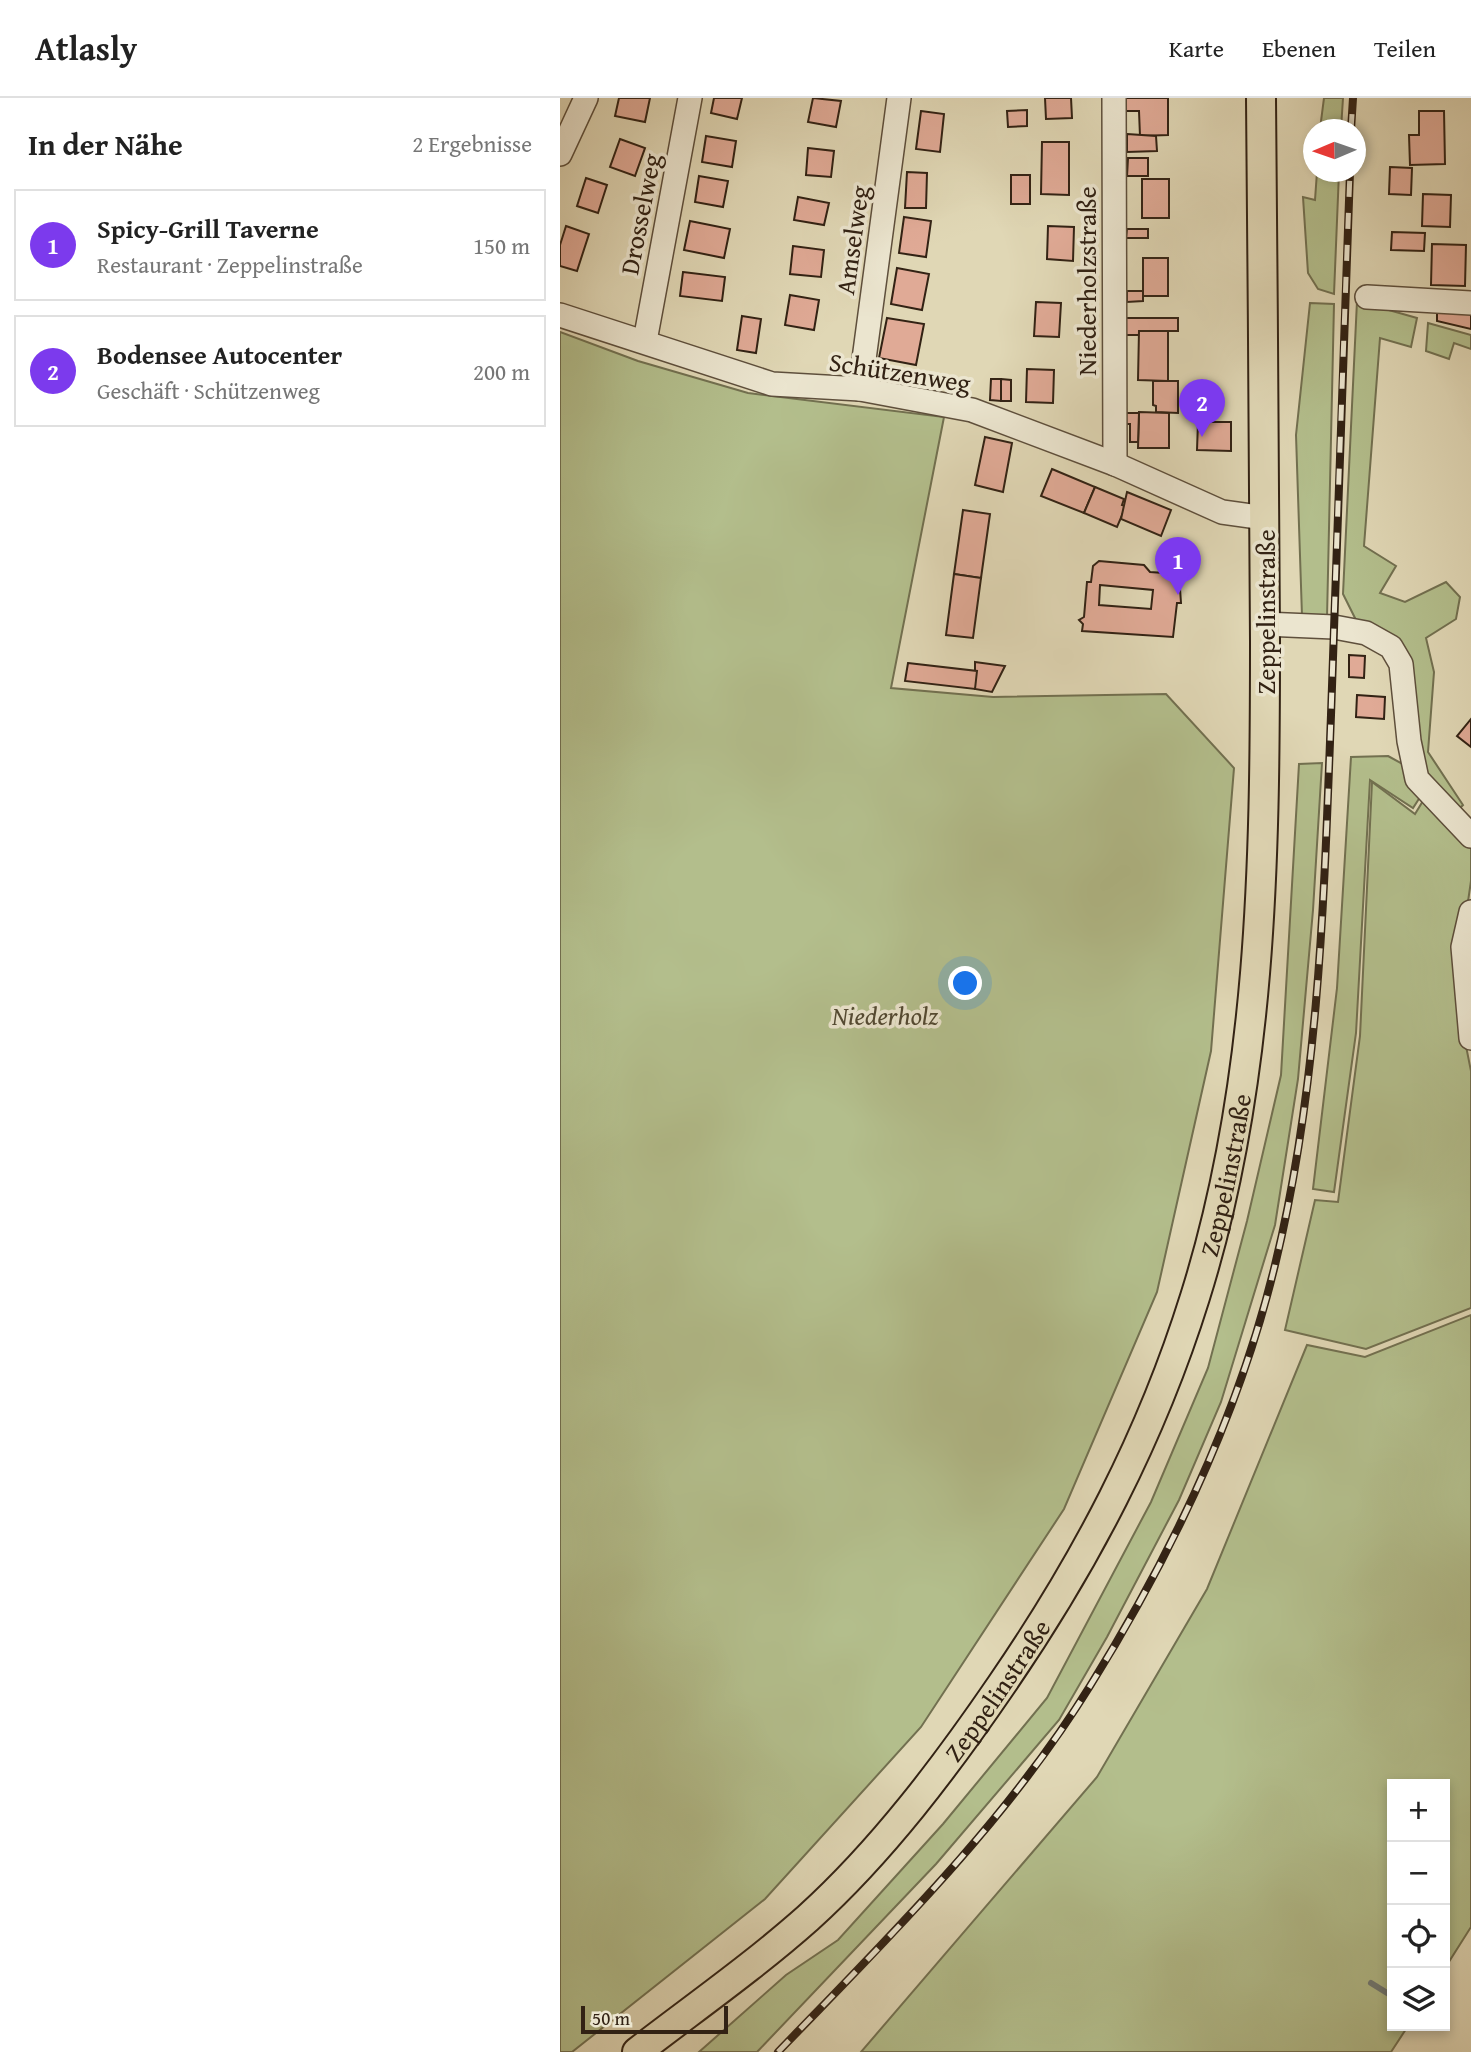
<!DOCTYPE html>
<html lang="de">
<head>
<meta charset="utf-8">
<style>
  :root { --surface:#fff; --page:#f6f6f6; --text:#222; --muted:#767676; --line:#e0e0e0; --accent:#7c3aed }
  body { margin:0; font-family:"Gentium Book Plus",serif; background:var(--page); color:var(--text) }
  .controls { position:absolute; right:21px; bottom:21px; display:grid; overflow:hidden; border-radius:0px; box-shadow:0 4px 10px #0003 }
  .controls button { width:63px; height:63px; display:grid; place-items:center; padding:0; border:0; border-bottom:2px solid var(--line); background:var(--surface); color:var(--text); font:35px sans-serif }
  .compass { position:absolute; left:743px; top:21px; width:63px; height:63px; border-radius:50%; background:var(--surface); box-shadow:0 4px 10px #0003; rotate:268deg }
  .scale { position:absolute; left:21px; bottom:18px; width:147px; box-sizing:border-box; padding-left:7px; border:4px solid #322214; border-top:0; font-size:19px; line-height:24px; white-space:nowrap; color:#322214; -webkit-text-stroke:5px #ebe5cf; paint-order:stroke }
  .you { position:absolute; left:406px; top:886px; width:24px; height:24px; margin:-18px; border:5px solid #fff; border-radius:50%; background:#1a73e8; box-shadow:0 0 0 10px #1a73e833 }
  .badge { display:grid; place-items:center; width:46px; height:46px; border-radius:50%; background:var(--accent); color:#fff; font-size:23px; font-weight:700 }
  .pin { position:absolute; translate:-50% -58px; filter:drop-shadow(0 2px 4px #0008) }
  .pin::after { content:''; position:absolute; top:37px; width:24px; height:21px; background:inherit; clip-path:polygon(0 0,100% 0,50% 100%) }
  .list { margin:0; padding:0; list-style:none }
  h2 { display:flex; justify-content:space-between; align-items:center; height:91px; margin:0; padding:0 28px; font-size:30px }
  h2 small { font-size:23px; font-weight:400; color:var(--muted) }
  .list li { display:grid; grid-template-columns:46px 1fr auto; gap:21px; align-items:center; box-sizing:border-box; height:112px; margin:0 14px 14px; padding:0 14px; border:2px solid var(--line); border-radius:0px }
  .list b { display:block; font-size:26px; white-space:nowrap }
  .list p { margin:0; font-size:23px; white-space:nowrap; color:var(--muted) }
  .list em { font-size:23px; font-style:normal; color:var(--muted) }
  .icon { flex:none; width:38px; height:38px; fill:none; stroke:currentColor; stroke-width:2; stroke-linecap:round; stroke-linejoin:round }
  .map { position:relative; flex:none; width:911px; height:1954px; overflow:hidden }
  header { display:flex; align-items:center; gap:42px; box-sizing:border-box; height:98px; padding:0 35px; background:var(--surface); border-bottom:2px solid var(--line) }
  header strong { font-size:33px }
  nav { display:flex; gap:38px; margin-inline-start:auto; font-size:24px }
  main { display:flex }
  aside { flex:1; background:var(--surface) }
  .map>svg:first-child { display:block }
  .green { fill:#b3be8c; stroke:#727050; stroke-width:2 }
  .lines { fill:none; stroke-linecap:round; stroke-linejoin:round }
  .stream { stroke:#707b78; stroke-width:6 }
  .building { fill:#e0aa96; stroke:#322214; stroke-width:2; fill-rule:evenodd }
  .minor-casing { stroke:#5e4f3c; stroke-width:26 }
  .major-casing { stroke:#322214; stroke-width:32 }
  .minor { stroke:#ebe5cf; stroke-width:23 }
  .major { stroke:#e0d7b5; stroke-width:28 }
  .rail-casing { stroke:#322214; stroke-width:8 }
  .rail { stroke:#ebe5cf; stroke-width:5; stroke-dasharray:16; stroke-linecap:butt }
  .labels { text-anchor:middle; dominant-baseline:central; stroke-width:7; stroke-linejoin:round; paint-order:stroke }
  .street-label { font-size:26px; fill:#322214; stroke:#ebe5cf }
  .park-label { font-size:26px; font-style:italic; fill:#524932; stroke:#ebe5cf }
</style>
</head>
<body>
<header>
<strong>Atlasly</strong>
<nav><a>Karte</a><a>Ebenen</a><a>Teilen</a></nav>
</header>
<main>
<aside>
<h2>In der Nähe<small>2 Ergebnisse</small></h2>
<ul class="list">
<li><span class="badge">1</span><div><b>Spicy-Grill Taverne</b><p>Restaurant · Zeppelinstraße</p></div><em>150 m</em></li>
<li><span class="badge">2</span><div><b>Bodensee Autocenter</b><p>Geschäft · Schützenweg</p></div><em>200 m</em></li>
</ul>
</aside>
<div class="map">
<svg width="911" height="1954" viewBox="0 0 911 1954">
  <rect width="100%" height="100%" fill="#e0d7b5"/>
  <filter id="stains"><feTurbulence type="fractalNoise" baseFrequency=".00286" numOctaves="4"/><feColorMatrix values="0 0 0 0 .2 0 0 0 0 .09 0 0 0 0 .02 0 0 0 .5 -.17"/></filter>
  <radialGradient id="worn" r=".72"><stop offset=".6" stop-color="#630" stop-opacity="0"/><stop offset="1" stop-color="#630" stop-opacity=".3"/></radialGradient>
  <g class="green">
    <polygon points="764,0 783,0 781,31 760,31"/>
    <polygon points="757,74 779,74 774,196 758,191 748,175 743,99 755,102"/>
    <polygon points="797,203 857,220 851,249 820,240 804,448 836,468 820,495 845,504 886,484 900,499 896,521 866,540 874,574 868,654 903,707 896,714 867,686 846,561 796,522 783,496"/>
    <polygon points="750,205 774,206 767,520 742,518 736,337"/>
    <polygon points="868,225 911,237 911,251 894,245 889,261 866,253"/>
    <polygon points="0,234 78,263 188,295 384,319 331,590 433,599 606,596 674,670 651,953 597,1194 504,1411 361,1629 205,1801 12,1954 0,1954"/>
    <polygon points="828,658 848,669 862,696 853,710 810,682 796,935 774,1094 753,1091 777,890 791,659"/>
    <polygon points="762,665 753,812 738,981 715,1127 661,1304 619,1402 547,1539 499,1622 376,1766 197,1954 139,1954 226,1877 278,1842 383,1726 487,1600 591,1404 648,1270 687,1123 721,977 739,666"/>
    <polygon points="812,684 855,716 866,698 911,746 911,783 895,893 911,973 911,1210 806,1251 725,1232 755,1102 778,1104 800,938"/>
    <polygon points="911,1217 911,1829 885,1870 885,1686 832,1686 832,1928 848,1928 831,1954 301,1954 537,1679 647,1491 747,1247 805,1259"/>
  </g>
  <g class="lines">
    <polyline class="stream" points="811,1885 832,1898"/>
  </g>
  <g class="building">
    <polygon points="59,0 90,0 85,24 55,18"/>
    <polygon points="154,0 182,0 177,21 151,15"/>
    <polygon points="253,0 281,3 276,29 248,24"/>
    <polygon points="485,0 511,0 512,20 486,21"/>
    <polygon points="564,0 608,0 608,37 580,38 579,13 564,13"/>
    <polygon points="467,12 467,28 448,29 447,13"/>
    <polygon points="361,13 384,16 380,54 356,51"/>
    <polygon points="859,13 884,13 885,66 850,67 849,37 859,37"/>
    <polygon points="567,36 596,38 597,53 567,54"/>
    <polygon points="146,38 176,43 172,69 142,64"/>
    <polygon points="60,41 85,50 75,78 50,69"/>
    <polygon points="482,44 509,44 509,97 481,96"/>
    <polygon points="248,50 274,53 271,79 246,77"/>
    <polygon points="568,60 588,60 588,78 567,78"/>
    <polygon points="830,69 852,70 851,97 829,96"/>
    <polygon points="347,74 367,75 366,110 345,110"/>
    <rect x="451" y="77" width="19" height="29"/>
    <polygon points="139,78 168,83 163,109 135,104"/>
    <polygon points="26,80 47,87 38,115 17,108"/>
    <rect x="582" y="81" width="27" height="39"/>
    <polygon points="863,96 891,97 890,129 862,128"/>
    <polygon points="238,99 269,105 264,127 234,122"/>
    <polygon points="344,119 371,123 366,159 339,155"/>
    <polygon points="130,123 170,131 164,160 124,152"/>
    <polygon points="6,128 29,136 17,173 0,168 0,147"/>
    <polygon points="488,128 514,129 513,163 487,161"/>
    <polygon points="567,131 588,131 588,140 566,140"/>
    <polygon points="832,134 865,135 864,153 831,152"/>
    <polygon points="872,146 906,147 905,188 871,187"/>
    <polygon points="233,148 264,152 261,179 230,176"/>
    <rect x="583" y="160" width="25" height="38"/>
    <polygon points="337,170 369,176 362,212 331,206"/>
    <polygon points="123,174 165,179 162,203 120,198"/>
    <polygon points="567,193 583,193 583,203 567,204"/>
    <polygon points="230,197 259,202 254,232 225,227"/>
    <polygon points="476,204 501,205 499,239 474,238"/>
    <polygon points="877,214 911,214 911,231 877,223"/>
    <polygon points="182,218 201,221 196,255 177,252"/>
    <polygon points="327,220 364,226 356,267 319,260"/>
    <polygon points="566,220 618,220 618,233 579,233 579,237 566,237"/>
    <polygon points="579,233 608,233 608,283 578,282"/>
    <polygon points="467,271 494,272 493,305 466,304"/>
    <polygon points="431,281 441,281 441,303 430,302"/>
    <polygon points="441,281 451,282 451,303 441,303"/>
    <polygon points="593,283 618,283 618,315 596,314 596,308 593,307"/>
    <polygon points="579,314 609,315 609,350 578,350"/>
    <polygon points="565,315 579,315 578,344 570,344 570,326 564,326"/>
    <polygon points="638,324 671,324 671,353 637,352"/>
    <polygon points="425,339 452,345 443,394 415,387"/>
    <polygon points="492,371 535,389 524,415 481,398"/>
    <polygon points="535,389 564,401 562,407 566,408 557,429 524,415"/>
    <polygon points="567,394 611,412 601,438 561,421"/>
    <polygon points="403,412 430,416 421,480 394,476"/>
    <path d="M539,463L584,467L590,474L619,476L621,505H617L613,539L522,533L523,526L519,522L524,519L527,484H531L533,468ZM540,487L593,492L591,511L539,507Z"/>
    <polygon points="394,476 421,480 413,540 386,537"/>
    <polygon points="789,557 805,558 804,580 789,579"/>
    <polygon points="415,564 445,568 432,594 415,591"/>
    <polygon points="348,565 417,573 415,591 345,583"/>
    <polygon points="797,597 825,599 824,621 796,619"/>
    <polygon points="911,621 911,649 897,638"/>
  </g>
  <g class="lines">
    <g class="minor-casing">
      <g id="minor">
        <polyline points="554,0 555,366"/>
        <polyline points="0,56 26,0"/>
        <polyline points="807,199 911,205"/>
        <polyline points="0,217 212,286 300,291 412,312 555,366 662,414 705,420"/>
        <polyline points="85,243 130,0"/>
        <polyline points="300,291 339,0"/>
        <polyline points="705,526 774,529 806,535 831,549 841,566 849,643 857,681 911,738"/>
        <polyline points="911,814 903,849 911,940"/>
      </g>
    </g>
    <g class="major-casing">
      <g id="major">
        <path id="s1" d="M77,1954C134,1910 194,1868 248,1820C322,1753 386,1668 442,1586C525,1465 591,1340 635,1199C702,986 705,764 705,543C705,362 702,181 701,0"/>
      </g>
    </g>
    <use href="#minor" class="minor"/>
    <use href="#major" class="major"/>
    <g class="rail-casing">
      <g id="rail">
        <polyline points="791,32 793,0"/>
        <path d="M218,1954C329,1839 446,1724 530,1588C611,1458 679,1316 715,1167C759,986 764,802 771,617C777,436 783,255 790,74"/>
      </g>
    </g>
    <use href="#rail" class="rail"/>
  </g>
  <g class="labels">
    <g class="street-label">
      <text transform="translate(80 116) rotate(-79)">Drosselweg</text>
      <text transform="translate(292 142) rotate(-82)">Amselweg</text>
      <text transform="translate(526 183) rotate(-90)">Niederholzstraße</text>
      <text transform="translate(340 274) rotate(9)">Schützenweg</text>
      <text transform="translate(705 514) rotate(-90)">Zeppelinstraße</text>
      <text stroke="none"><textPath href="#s1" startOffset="1082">Zeppelinstraße</textPath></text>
      <text stroke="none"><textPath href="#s1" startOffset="514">Zeppelinstraße</textPath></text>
    </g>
    <g class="park-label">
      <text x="325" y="917">Niederholz</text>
    </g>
  </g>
  <rect width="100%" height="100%" filter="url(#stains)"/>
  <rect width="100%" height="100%" fill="url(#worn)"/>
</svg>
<div class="controls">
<button>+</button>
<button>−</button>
<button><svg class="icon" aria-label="locate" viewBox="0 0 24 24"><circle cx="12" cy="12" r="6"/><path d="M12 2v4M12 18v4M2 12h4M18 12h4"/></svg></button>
<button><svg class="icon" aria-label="layers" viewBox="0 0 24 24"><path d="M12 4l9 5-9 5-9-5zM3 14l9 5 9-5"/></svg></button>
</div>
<svg class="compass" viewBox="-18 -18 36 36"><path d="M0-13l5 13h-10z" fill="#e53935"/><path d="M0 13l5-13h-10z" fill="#767676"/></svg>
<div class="scale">50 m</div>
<div class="you"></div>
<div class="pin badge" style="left:618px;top:497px">1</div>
<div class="pin badge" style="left:642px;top:339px">2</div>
</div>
</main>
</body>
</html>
